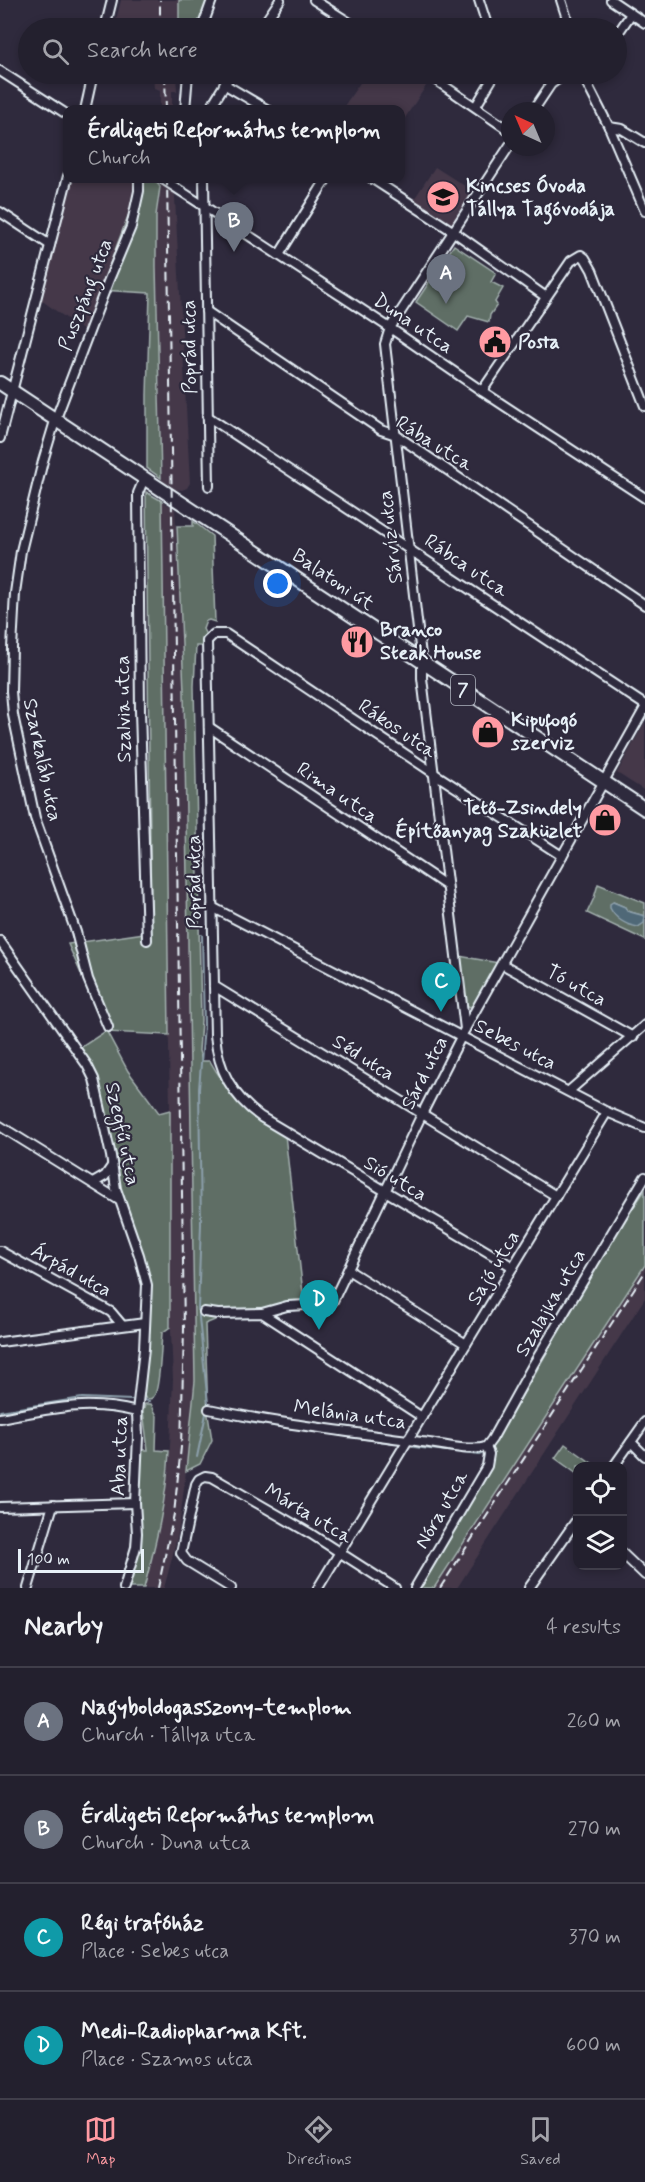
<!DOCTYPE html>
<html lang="en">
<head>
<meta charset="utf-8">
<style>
  :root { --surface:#23202e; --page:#2f2d3a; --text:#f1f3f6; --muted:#a3a3aa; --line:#403e4a; --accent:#ff9aa2 }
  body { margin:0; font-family:Mynerve,sans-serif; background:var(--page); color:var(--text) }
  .controls { position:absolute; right:18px; bottom:18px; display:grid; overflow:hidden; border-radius:12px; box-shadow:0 3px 9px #0003 }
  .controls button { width:54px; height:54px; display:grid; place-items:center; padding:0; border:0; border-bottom:2px solid var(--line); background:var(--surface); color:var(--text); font:30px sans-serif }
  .compass { position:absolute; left:501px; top:102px; width:54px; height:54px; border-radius:50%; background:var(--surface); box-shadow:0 3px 9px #0003; rotate:316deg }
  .scale { position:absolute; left:18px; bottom:15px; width:126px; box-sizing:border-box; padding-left:6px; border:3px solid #e8f1f8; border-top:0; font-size:16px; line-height:21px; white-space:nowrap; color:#e8f1f8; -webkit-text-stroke:4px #2f2a3d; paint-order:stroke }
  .you { position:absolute; left:278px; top:584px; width:21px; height:21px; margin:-15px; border:4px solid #fff; border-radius:50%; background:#1a73e8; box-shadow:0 0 0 9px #1a73e833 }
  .badge { display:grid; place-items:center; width:39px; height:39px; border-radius:50%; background:var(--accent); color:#fff; font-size:20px; font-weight:700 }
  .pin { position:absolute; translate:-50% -50px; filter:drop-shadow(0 2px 3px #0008) }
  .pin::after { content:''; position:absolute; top:32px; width:21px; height:18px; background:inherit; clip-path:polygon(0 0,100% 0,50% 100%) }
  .popup { position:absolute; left:63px; top:105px; width:342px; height:78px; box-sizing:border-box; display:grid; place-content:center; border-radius:12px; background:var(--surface); filter:drop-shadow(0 2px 4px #0005); font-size:20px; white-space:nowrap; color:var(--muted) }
  .popup b { font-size:22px; color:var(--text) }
  .popup::after { content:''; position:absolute; left:50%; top:100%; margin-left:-12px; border:12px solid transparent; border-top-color:var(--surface) }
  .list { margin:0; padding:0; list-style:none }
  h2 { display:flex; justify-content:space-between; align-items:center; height:78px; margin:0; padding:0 24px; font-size:26px }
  h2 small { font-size:20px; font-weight:400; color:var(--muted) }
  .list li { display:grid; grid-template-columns:39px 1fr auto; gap:18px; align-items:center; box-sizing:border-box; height:108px; padding:0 24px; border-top:2px solid var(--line) }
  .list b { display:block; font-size:22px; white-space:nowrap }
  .list p { margin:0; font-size:20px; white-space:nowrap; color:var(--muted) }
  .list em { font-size:20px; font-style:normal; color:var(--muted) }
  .icon { flex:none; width:33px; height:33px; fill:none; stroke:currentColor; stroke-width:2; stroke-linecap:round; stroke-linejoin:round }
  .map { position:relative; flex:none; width:645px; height:1588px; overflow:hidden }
  .search { position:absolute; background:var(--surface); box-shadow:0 3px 9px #0003; left:18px; right:18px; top:18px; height:66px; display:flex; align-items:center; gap:15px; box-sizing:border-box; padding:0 21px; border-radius:33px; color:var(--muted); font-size:22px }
  .sheet { height:510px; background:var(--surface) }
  nav { display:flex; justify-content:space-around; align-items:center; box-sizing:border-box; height:84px; border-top:2px solid var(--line); background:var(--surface); font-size:16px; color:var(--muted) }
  nav a { display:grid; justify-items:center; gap:3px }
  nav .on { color:var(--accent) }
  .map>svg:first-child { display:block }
  .built { fill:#44394a }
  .green { fill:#5e6e65; stroke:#a3b0ae; stroke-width:1.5 }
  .water { fill:#4f6877; stroke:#8c9fab; stroke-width:1.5 }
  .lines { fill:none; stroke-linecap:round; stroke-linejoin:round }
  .stream { stroke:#8c9fab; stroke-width:2 }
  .minor-casing { stroke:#e8f1f8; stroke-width:12 }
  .primary-casing { stroke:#e8f1f8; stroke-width:16 }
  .minor { stroke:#2f2a3d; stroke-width:8 }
  .primary { stroke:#2f2a3d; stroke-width:12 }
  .rail { stroke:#e8f1f8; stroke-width:2; stroke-dasharray:9 4.5; stroke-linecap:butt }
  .labels { text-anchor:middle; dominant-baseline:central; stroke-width:4.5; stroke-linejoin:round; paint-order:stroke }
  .shield { fill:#2f2a3d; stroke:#b0b5c0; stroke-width:1.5 }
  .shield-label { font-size:18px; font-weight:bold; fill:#e8f1f8 }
  .poi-label { font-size:20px; font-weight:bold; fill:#e8f1f8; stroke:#2f2a3d; text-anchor:start }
  .street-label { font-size:20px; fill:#e8f1f8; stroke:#2f2a3d }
</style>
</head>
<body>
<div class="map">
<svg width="645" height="1588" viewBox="0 0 645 1588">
  <rect width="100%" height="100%" fill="#2f2a3d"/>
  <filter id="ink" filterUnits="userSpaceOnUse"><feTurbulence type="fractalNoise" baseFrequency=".0167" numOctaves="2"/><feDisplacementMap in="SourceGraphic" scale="12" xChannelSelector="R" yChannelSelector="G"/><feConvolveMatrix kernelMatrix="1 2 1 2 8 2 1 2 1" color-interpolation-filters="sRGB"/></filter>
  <g filter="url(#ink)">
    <g class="built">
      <polygon points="121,0 179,0 179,28 114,28"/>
      <polygon points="153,74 176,74 177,91 172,91 172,109 160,109 160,90 154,88"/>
      <polygon points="366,74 414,74 428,83 401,124 400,110 342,109"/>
      <polygon points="435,167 474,192 452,226 413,201"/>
      <polygon points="72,179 142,179 84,331 41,300"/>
      <polygon points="160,179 174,179 190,483 187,488 182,490 174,489 162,483 156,267 156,215"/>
      <polygon points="162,501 175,509 184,691 195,1381 186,1471 179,1529 171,1562 164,1588 144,1588 163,1509 169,1467 173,1380 169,1282 170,1110 163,675"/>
      <polygon points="645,722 645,791 617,773"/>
      <polygon points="645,1263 645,1298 457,1588 434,1588"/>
    </g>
    <g class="green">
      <polygon points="179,0 217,0 207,28 179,28"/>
      <polygon points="142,179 154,179 160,187 156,215 156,267 161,478 147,468 147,395 150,293 100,290 128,216 136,219"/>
      <polygon points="454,245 496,273 491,282 503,288 495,302 497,305 490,315 489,322 468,316 458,331 416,302"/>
      <path d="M146,492L162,501L169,1035L107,1032L128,1071L159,1113L170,1110V1327L162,1333C161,1344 160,1389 154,1396C151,1400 149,1399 145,1398L143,1392L149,1300L120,1188L97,1079L80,1048L106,1031L68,944L151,932Z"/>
      <path d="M193,521L212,536L215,622L209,620L206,621L203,629L207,637L204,646H196L194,686L201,1020L199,1051L202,1061H210C229,1096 254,1111 285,1135L304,1302L261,1311L217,1312L215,1320L205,1324L208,1415L212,1440L200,1464L186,1471L195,1381L184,691L177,526H193Z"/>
      <polygon points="598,884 645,903 645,918 644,916 627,911 625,907 613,902 638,927 645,921 645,940 587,913 594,898"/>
      <polygon points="459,956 499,963 475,1004 470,1007 466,1005"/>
      <polygon points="645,1190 645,1265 434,1588 419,1588 462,1513 491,1449 617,1232"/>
      <path d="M145,1404H151L157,1416L156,1450L169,1451C167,1498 156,1543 144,1588H127L141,1540L139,1502L142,1450H148L143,1411Z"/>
      <polygon points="565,1444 596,1466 578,1466 577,1474 555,1458"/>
    </g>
    <path class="water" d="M613,902L625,907L627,911L645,916L644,923L638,927C626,925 616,920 610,908V904Z"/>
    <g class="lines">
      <g class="stream">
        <polyline points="632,1206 645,1187"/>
        <polyline points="143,1400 149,1401"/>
        <polyline points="518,1400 565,1319"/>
        <polyline points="0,1411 82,1398 132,1400"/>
        <polyline points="218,1415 253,1423 393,1443"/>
        <polyline points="414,1447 479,1455 485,1452"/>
        <polyline points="197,1457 208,1404 198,1308 201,1224 199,1089 204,1025 202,935"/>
      </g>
      <g class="minor-casing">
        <g id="minor">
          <polyline points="314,0 358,28"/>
          <polyline points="479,0 488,28"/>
          <polyline points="561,0 570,28"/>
          <polyline points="611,0 645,23"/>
          <polyline points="105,28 112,0"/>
          <polyline points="202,28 212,0"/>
          <polyline points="261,28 280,0"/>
          <polyline points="616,36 631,14"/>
          <polyline points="0,71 68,115"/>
          <polyline points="427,74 510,131"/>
          <polyline points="582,74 609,127 645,211"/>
          <polyline points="224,84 268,110"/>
          <polyline points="476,106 495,74"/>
          <polyline points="85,110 93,74"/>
          <polyline points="185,110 188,74"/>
          <polyline points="209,110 231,74"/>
          <polyline points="533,111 551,84 565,74"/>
          <polyline points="609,127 622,129 645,143"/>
          <polyline points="161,178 390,328 482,391 645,498"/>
          <polyline points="204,178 209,486"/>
          <polyline points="371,178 454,232 546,297"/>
          <polyline points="0,212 50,245"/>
          <polyline points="279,255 327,178"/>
          <polyline points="206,311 381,430 396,435 645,605"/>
          <polyline points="482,391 571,261 581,255 585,258 592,270 645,406"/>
          <polyline points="207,416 645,705"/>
          <polyline points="0,438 68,176"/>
          <polyline points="144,479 138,493 140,711 147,940"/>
          <polyline points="209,727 447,886"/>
          <polyline points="212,907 607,1112 645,1128"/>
          <polyline points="0,941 87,1065 94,1079 111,1156 116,1189 139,1255 147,1285 144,1349 137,1412 138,1437 135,1503 137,1533 136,1547 124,1588"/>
          <polyline points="502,964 633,1037"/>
          <polyline points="214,986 556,1196"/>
          <polyline points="108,1027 88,979 76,932 35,818 13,715 11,691 12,648 15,593 21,551 43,461 55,421 108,282 131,227 139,191 139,178"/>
          <polyline points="465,1029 422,678 422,664 385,344 390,328 510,145"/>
          <polyline points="569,1091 645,1025"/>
          <polyline points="0,1126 119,1200"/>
          <polyline points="93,1183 105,1176 112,1166"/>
          <polyline points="0,1251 111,1312 122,1325"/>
          <path d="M513,1267L261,1117C232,1096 218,1070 215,1035L207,641L214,634H226L435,774L562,856"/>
          <polyline points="348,1270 466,1344"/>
          <polyline points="204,1312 218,1314 262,1313 422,1417"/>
          <polyline points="262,1313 287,1306 327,1304 333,1301 422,1114 465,1029 645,708"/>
          <polyline points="0,1342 145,1323"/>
          <path d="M209,1409C279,1424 351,1432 422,1442C439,1444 470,1452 486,1447"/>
          <path d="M0,1418C50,1409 86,1399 137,1412"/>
          <polyline points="631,1442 645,1456"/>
          <polyline points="486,1447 492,1439 533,1365 645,1177"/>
          <polyline points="614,1466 645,1422"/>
          <polyline points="0,1507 135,1503"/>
          <polyline points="622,1553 645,1575"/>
          <polyline points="28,1588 53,1505"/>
          <polyline points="231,1588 187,1561 181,1553 196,1484 199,1479 205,1476 212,1477 311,1534 395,1588"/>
          <polyline points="318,1588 607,1112"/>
          <polyline points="415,1588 487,1466 489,1454 486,1447"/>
          <polyline points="529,1588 578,1518"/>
        </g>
      </g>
      <g class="primary-casing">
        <polyline id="primary" points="0,383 645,809"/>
      </g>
      <use href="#minor" class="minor"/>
      <use href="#primary" class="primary"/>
      <g class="rail">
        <polyline points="160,28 160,0"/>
        <polyline points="165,74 166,110"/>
        <polyline points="158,1588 174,1514 181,1447 184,1329 167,178"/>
        <polyline points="440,1588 645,1272"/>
      </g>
    </g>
  </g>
  <defs>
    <g id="school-disc" transform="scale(1.725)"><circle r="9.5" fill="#ff9aa2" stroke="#2f2a3d"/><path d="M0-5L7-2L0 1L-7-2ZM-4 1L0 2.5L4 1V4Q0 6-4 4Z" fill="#111"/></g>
    <g id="civic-disc" transform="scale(1.725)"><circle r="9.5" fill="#ff9aa2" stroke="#2f2a3d"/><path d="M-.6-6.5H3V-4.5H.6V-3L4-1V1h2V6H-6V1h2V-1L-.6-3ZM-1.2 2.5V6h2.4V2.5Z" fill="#111"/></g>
    <g id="restaurant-disc" transform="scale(1.725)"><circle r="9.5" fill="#ff9aa2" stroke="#2f2a3d"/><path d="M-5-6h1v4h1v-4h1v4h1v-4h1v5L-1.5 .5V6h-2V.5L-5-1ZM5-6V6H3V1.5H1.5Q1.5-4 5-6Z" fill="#111"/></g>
    <g id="shop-disc" transform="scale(1.725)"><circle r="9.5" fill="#ff9aa2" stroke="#2f2a3d"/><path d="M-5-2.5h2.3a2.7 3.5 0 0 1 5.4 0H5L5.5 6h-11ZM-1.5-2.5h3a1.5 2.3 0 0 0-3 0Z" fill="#111"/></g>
  </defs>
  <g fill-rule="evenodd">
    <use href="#school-disc" x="443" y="197"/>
    <use href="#civic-disc" x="495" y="342"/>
    <use href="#restaurant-disc" x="357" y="642"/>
    <use href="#shop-disc" x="488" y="732"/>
    <use href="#shop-disc" x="605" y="820"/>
  </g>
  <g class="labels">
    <rect class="shield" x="451" y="675" width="24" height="30" rx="4.5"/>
    <g class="shield-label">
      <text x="463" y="690">7</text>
    </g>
    <g class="poi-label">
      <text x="466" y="186">Kincses Óvoda<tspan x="466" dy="23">Tállya Tagóvodája</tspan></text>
      <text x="518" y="342">Posta</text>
      <text x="380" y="630">Branco<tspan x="380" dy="23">Steak House</tspan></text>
      <text x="511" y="720">Kipufogó<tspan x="511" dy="23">szerviz</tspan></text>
      <text x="582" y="808" text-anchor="end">Tető-Zsindely<tspan x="582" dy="23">Építőanyag Szaküzlet</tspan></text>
    </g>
    <g class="street-label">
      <text transform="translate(86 295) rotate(-69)">Puszpáng utca</text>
      <text transform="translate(413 324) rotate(34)">Duna utca</text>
      <text transform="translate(190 347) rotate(-91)">Poprád utca</text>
      <text transform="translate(434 444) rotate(32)">Rába utca</text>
      <text transform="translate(391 537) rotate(-97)">Sárvíz utca</text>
      <text transform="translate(466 566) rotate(34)">Rábca utca</text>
      <text transform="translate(333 580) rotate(34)">Balatoni út</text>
      <text transform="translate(124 709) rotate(-91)">Szalvia utca</text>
      <text transform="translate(397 729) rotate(34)">Rákos utca</text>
      <text transform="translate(42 760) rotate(78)">Szarkaláb utca</text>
      <text transform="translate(337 793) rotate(34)">Rima utca</text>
      <text transform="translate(195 882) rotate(-91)">Poprád utca</text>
      <text transform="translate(576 986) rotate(29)">Tó utca</text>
      <text transform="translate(515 1045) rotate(27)">Sebes utca</text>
      <text transform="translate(363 1058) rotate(32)">Séd utca</text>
      <text transform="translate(425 1073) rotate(-63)">Sárd utca</text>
      <text transform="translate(122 1134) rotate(78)">Szegfű utca</text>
      <text transform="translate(395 1179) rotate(31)">Sió utca</text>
      <text transform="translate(494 1268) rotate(-59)">Sajó utca</text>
      <text transform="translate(71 1271) rotate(29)">Árpád utca</text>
      <text transform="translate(551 1303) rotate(-60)">Szalajka utca</text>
      <text transform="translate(350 1415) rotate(8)">Melánia utca</text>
      <text transform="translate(120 1456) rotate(-88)">Aba utca</text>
      <text transform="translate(442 1510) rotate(-60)">Nóra utca</text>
      <text transform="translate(308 1514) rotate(31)">Márta utca</text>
    </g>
  </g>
</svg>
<div class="controls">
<button><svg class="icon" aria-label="locate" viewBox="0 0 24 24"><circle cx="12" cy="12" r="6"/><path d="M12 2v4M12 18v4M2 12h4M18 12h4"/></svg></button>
<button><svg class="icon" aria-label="layers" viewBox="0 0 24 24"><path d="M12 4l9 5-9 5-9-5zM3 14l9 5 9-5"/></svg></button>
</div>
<svg class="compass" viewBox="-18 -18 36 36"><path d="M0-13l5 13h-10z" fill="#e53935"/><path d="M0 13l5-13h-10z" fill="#a3a3aa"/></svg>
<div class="scale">100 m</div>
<div class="you"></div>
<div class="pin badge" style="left:446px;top:304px;background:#6b7280">A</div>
<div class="pin badge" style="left:234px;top:252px;background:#6b7280">B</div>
<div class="popup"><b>Érdligeti Református templom</b>Church</div>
<div class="pin badge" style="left:441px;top:1012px;background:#0f9aa8">C</div>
<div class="pin badge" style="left:319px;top:1330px;background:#0f9aa8">D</div>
<div class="search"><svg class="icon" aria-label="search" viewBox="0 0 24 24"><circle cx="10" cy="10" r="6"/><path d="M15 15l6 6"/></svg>Search here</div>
</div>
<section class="sheet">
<h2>Nearby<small>4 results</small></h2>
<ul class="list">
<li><span class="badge" style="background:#6b7280">A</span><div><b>Nagyboldogasszony-templom</b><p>Church · Tállya utca</p></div><em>260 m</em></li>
<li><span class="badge" style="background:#6b7280">B</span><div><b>Érdligeti Református templom</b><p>Church · Duna utca</p></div><em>270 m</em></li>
<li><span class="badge" style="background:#0f9aa8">C</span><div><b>Régi trafóház</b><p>Place · Sebes utca</p></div><em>370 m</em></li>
<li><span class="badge" style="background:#0f9aa8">D</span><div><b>Medi-Radiopharma Kft.</b><p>Place · Szamos utca</p></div><em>600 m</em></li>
</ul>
</section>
<nav>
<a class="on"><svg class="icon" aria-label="map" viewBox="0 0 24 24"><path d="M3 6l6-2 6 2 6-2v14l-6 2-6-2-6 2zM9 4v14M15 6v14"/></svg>Map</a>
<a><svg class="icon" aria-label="directions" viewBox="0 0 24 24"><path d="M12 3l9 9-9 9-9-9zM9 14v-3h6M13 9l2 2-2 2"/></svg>Directions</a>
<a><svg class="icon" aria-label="saved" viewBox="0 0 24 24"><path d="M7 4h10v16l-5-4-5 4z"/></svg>Saved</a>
</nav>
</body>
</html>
